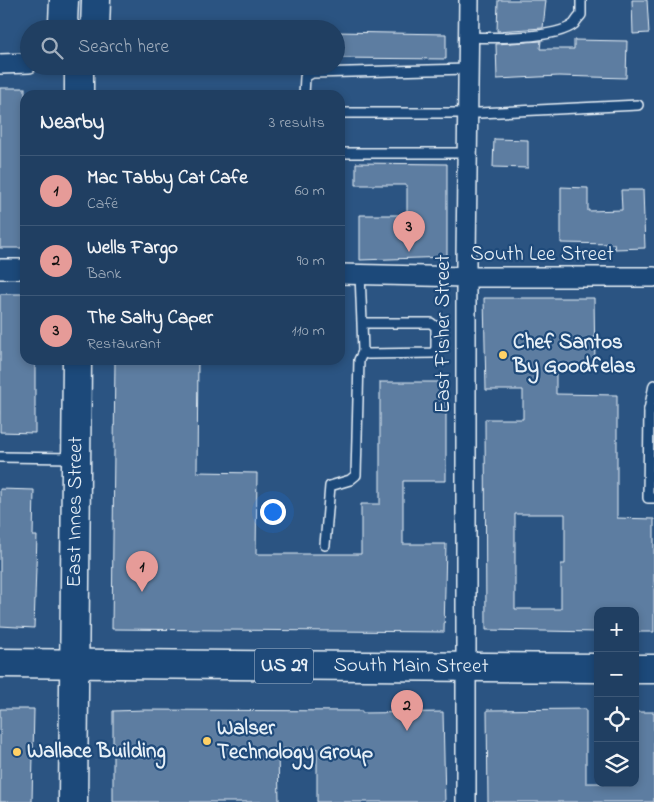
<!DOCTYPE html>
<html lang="en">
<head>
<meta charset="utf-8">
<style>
  :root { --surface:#203f62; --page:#284668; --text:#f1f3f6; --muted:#a2afbe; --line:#3d5877; --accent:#e69b98 }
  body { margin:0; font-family:"Indie Flower",sans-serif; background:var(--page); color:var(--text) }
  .controls { position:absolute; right:15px; bottom:15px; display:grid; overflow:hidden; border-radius:10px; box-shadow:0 2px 8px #0003 }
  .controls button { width:45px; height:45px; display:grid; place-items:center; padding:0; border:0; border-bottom:1px solid var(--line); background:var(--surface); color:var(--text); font:25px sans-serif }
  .you { position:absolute; left:272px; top:511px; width:18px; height:18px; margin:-12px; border:4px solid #fff; border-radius:50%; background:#1a73e8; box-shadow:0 0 0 8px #1a73e833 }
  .badge { display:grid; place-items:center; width:32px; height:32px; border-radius:50%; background:var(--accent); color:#111; font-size:16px; font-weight:700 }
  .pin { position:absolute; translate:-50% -41px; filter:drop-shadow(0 1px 2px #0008) }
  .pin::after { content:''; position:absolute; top:26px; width:18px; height:15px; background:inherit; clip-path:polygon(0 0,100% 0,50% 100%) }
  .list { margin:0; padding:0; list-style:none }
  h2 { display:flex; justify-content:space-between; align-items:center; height:65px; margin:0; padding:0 20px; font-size:21px }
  h2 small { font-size:16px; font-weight:400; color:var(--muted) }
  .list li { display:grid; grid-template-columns:32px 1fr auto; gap:15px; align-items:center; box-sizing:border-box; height:70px; padding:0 20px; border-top:1px solid var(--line) }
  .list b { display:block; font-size:19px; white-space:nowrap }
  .list p { margin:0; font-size:16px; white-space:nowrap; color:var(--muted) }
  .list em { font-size:16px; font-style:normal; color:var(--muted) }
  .icon { flex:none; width:28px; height:28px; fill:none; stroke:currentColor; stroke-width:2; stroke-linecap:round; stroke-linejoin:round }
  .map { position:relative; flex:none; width:654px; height:802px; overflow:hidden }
  .search { position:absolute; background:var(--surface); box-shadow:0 2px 8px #0003; left:20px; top:20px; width:325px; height:55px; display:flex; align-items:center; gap:12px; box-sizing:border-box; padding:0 18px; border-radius:28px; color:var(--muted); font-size:19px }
  .panel { position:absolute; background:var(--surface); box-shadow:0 2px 8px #0003; left:20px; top:90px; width:325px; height:275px; border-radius:15px }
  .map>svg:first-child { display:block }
  .building { fill:#5d7da1; stroke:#e8f1f8; fill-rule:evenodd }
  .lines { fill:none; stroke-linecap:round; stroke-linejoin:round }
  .service-casing { stroke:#e8f1f8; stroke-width:12 }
  .minor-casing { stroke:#e8f1f8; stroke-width:22 }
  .primary-casing { stroke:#e8f1f8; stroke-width:31 }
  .service { stroke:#1f4a7a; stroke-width:9 }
  .minor { stroke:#1f4a7a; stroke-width:19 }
  .primary { stroke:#1f4a7a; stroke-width:28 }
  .poi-dot { fill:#ffd166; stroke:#1f4a7a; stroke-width:2 }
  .labels { text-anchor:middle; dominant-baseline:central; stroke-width:4.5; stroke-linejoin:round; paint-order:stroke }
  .shield { fill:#1f4a7a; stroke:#acbfd2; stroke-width:1 }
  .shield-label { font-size:20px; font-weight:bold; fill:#e8f1f8 }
  .street-label { font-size:21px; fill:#e8f1f8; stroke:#1f4a7a }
  .poi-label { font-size:21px; font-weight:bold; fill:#e8f1f8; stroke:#1f4a7a; text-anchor:start }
</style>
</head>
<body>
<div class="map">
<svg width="654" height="802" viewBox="0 0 654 802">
  <rect width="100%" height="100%" fill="#2b5482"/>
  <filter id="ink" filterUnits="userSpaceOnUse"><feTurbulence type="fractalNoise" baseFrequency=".02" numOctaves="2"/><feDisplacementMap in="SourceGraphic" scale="10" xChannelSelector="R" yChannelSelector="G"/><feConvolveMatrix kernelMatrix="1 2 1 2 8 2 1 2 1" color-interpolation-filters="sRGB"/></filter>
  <g filter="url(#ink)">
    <g class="building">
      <polygon points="498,0 546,0 543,28 497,31"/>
      <polygon points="632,0 647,0 649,33 633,34"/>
      <polygon points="336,32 446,34 446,59 336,58"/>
      <polygon points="574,40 627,41 626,78 559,76 497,79 496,44 541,41 540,49 574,49"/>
      <rect x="0" y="88" width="25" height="160"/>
      <polygon points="494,139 528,140 528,168 493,167"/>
      <polygon points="356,163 447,164 447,257 360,260 360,215 407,215 407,185 356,185"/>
      <polygon points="561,187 588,188 588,211 622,210 621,190 643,190 645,248 615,249 614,244 561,243"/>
      <polygon points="0,294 25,294 25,360 35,360 35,433 0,432"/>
      <path d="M484,298H594L595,366H556V394L617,395V518L654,519V632H635V611H598V632L486,630L485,419H523V390H486ZM515,514H565V564H561V609H515Z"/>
      <polygon points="115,360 198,360 197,472 257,473 256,554 361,554 361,504 380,504 380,382 446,382 446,481 403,481 403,544 446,544 444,632 112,629"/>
      <polygon points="0,489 34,490 33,536 37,536 34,628 0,626"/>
      <polygon points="0,709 34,709 32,802 0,802"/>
      <polygon points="586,709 586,783 635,783 635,712 654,712 654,802 488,802 487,710"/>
      <polygon points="144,710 362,711 362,713 443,712 445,802 317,802 317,748 278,749 279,802 113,802 113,711"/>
    </g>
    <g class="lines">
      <g class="service-casing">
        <g id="service">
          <path d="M469,37C492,38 556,39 574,24C576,21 579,17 581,15V0"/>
          <polyline points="304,95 305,77 312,73 468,69"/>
          <polyline points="340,113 479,113 638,105"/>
          <polyline points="340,153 467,153"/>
          <polyline points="360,274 362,323 431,323 436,327 436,349 433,353 368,354 363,352 362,323"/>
          <polyline points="649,410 648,498 654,498"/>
          <polyline points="653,410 649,410 654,385"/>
          <polyline points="0,457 73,458"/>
          <polyline points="325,545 330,486 350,480 356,475 359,360 363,352"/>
        </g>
      </g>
      <g class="minor-casing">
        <g id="minor">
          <polyline points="0,64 29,63"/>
          <polyline points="0,269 25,269"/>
          <polyline points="340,274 466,277 654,277"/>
          <polyline points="466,802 466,258 469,0"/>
        </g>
      </g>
      <g class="primary-casing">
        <g id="primary">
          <polyline points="64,0 63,22 66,29"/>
          <polyline points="95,29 96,0"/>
          <polyline points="79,95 79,66"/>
          <path id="s1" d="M0,663L598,668"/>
          <polyline points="635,669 654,669"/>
          <path id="s2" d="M73,802L77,360"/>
        </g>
      </g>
      <use href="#service" class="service"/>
      <use href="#minor" class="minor"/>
      <use href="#primary" class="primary"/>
    </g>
  </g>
  <g class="poi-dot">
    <circle cx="503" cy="355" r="5"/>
    <circle cx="207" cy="741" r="5"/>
    <circle cx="17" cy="752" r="5"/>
  </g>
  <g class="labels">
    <rect class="shield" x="255" y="648.5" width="58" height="35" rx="4"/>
    <g class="shield-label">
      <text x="284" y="666">US 29</text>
    </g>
    <g class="street-label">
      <text x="542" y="255">South Lee Street</text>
      <text transform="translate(444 334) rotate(-90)">East Fisher Street</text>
      <text stroke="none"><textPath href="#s2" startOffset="290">East Innes Street</textPath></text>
      <text stroke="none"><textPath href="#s1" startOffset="411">South Main Street</textPath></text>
    </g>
    <g class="poi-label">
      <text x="513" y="343">Chef Santos<tspan x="513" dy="24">By Goodfelas</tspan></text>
      <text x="217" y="729">Walser<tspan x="217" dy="24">Technology Group</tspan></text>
      <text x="27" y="752">Wallace Building</text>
    </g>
  </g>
</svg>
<div class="controls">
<button>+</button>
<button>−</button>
<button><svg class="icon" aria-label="locate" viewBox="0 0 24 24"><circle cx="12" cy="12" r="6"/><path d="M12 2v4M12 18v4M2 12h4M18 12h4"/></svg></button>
<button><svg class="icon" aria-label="layers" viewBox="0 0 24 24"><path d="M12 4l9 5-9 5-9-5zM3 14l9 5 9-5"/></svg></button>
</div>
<div class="you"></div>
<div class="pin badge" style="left:142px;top:592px">1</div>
<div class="pin badge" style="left:407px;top:731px">2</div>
<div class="pin badge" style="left:409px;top:252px">3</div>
<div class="search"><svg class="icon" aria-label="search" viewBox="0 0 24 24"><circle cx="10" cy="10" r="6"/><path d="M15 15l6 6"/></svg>Search here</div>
<section class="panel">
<h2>Nearby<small>3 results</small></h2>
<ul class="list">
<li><span class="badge">1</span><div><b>Mac Tabby Cat Cafe</b><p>Café</p></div><em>60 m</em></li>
<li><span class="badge">2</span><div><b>Wells Fargo</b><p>Bank</p></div><em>90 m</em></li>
<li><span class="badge">3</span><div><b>The Salty Caper</b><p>Restaurant</p></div><em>110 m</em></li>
</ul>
</section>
</div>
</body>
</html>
